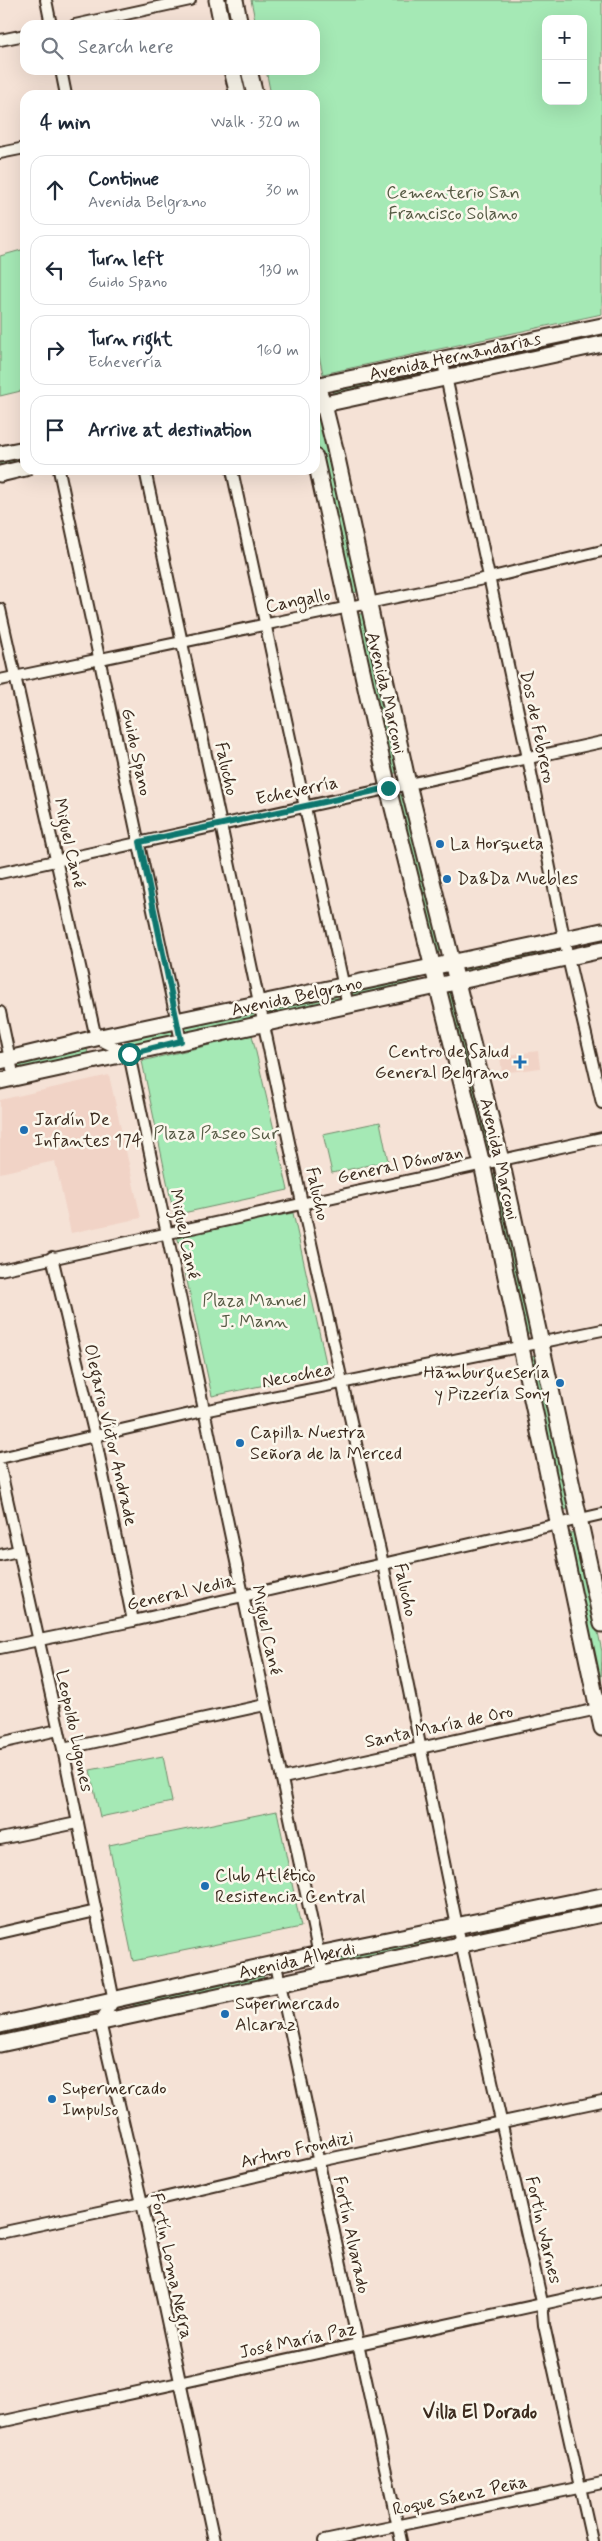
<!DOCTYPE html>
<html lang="en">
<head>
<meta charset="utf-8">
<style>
  :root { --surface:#fff; --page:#f6f6f7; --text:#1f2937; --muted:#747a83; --line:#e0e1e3 }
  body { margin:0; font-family:Mynerve,sans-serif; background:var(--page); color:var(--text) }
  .controls { position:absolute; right:15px; top:15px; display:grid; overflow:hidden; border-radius:10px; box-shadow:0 5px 20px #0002 }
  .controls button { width:45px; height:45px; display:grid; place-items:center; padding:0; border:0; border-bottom:1px solid var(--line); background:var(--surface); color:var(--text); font:25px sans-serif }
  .stop { position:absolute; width:15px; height:15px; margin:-11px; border:4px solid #0f766e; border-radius:50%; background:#fff }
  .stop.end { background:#0f766e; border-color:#fff; box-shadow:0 1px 5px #0008 }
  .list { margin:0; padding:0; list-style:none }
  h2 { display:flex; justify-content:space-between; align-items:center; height:65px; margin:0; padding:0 20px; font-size:21px }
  h2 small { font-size:16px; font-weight:400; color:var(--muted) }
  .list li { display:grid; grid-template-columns:32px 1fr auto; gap:15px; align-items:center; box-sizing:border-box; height:70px; margin:0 10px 10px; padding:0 10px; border:1px solid var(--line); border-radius:15px }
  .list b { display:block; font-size:19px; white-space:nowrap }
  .list p { margin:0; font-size:16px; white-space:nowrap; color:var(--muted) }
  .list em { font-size:16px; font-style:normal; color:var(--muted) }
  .icon { flex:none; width:28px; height:28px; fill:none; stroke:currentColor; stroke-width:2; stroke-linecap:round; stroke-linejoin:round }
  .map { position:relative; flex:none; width:602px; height:2541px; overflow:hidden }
  .search { position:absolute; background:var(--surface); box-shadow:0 5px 20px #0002; left:20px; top:20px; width:300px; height:55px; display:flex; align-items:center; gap:12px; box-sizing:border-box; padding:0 18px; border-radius:15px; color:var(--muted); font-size:19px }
  .panel { position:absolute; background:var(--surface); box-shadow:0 5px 20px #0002; left:20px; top:90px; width:300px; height:385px; border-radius:15px }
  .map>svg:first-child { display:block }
  .built { fill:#f1d3c6 }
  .green { fill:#a5e9b5; stroke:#708a6a; fill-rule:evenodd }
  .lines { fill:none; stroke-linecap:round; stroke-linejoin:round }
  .street-casing { stroke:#3b2a1e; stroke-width:14 }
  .secondary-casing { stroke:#3b2a1e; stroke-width:19 }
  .street { stroke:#fbf7ec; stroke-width:10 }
  .secondary { stroke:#fbf7ec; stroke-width:15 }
  .route { stroke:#0f766e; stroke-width:6 }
  .poi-dot { fill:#1f6fb2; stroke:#fbf7ec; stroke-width:2 }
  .labels { text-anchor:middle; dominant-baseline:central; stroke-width:5; stroke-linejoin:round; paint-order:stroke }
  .park-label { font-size:18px; fill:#565a44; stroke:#fbf7ec }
  .street-label { font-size:18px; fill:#3b2a1e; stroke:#fbf7ec }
  .poi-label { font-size:18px; fill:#3b2a1e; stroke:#fbf7ec; text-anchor:start }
  .neighbourhood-label { font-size:19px; font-weight:bold; fill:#3b2a1e; stroke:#fbf7ec }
</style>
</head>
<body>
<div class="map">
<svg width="602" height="2541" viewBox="0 0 602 2541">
  <rect width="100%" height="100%" fill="#f5e2d6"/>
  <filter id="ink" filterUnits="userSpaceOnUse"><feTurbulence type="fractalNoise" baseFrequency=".02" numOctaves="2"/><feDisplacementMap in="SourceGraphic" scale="10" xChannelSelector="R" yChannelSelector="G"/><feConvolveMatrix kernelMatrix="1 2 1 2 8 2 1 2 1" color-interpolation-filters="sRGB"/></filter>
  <g filter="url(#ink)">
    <g class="built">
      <polygon points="538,1051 540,1068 502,1073 500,1056"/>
      <polygon points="109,1075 141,1218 71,1233 55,1161 0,1173 0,1100"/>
    </g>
    <g class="green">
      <path d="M251,0H602V314L323,374L315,338V95H271L266,70H315V25H256ZM546,19H583V101H546Z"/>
      <polygon points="25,249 25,390 0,396 0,256"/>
      <polygon points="430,367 432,378 334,398 331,386"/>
      <polygon points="321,416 360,591 350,594 315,433 315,417"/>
      <polygon points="25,457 25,464 0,469 0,462"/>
      <polygon points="365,613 401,772 390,774 355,615"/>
      <polygon points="406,793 444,951 435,953 396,796"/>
      <polygon points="556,946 558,954 463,975 461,967"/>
      <polygon points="418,976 420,984 350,998 348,991"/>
      <polygon points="455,991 494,1149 484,1151 445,994"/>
      <polygon points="337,993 339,1002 269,1017 267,1008"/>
      <polygon points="253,1010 255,1019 185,1034 184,1025"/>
      <polygon points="174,1028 176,1037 130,1047 128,1038"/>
      <polygon points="252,1035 288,1190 174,1215 142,1061"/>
      <polygon points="87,1049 89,1058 19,1073 17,1064"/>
      <polygon points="380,1122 388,1161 332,1173 323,1134"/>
      <polygon points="499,1172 533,1332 525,1334 491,1174"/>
      <polygon points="293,1213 328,1372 212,1396 177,1235"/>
      <polygon points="538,1355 572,1508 563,1510 530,1356"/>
      <polygon points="578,1532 602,1652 601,1691 569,1533"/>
      <polygon points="163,1756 172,1802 100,1817 90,1770"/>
      <polygon points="277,1811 301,1927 133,1961 109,1845"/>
      <polygon points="602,1901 602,1908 476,1936 474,1929"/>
      <polygon points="445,1934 446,1941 338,1963 337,1956"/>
      <polygon points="263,1975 265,1981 134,2010 133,2002"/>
      <polygon points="82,2014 84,2020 0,2038 0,2031"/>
    </g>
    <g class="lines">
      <g class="street-casing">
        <g id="street">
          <polyline points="46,0 51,25"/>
          <polyline points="75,25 190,0"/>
          <polyline points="0,40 25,35"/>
          <polyline points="61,70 66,95"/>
          <polyline points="0,153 25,148"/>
          <polyline points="442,358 528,758 568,958 602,1103"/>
          <polyline points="59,470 181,1041"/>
          <polyline points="145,470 302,1203 383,1564 457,1926 542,2302 544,2325 592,2541"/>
          <polyline points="232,470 348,1006"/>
          <polyline points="0,609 96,1038 129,1054 323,1974"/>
          <polyline points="0,680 488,578 602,551"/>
          <polyline points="0,873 602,742"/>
          <polyline points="0,1012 14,1078"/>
          <polyline points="52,1257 95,1436 133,1621"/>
          <polyline points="0,1270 602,1138"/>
          <polyline points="0,1458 203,1411 602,1330"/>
          <polyline points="0,1467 63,1749 114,2001 100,2022 142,2203 214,2541"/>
          <polyline points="0,1555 18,1551"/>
          <polyline points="0,1648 133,1621 602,1514"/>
          <polyline points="0,1743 58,1730"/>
          <polyline points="63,1749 265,1705"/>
          <polyline points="283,1778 602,1708"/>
          <polyline points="0,1839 77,1823"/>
          <polyline points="0,1933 96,1911"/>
          <polyline points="276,1965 401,2541"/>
          <polyline points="0,2233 142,2203 319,2161 602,2101"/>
          <polyline points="0,2422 602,2291"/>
          <polyline points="324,2541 602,2483"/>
        </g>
      </g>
      <g class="secondary-casing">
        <g id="secondary">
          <polyline points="217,0 222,25"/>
          <polyline points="235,0 240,25"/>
          <polyline points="232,70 238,95"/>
          <polyline points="249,70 255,95"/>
          <polyline points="315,382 324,405 335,449 408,784 501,1160 602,1624"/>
          <polyline points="315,386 602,326"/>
          <polyline points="315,406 602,344"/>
          <polyline points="0,454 25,449"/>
          <polyline points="315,457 388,788 482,1164 602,1728"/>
          <polyline points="0,474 25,468"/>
          <polyline points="0,1061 96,1038 602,931"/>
          <polyline points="0,1081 602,950"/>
          <polyline points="0,2025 319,1954 602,1896"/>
          <polyline points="0,2044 602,1914"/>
        </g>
      </g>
      <use href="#street" class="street"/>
      <use href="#secondary" class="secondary"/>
    </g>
  </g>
  <g class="lines" filter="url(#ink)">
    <polyline class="route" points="129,1054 181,1041 140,842 388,788"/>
  </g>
  <g class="poi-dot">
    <circle cx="440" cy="844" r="5"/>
    <circle cx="447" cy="879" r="5"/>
    <path d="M517.5 1054.5h5v5h5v5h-5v5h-5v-5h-5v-5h5z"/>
    <circle cx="24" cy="1130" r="5"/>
    <circle cx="560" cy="1383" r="5"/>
    <circle cx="240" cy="1443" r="5"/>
    <circle cx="205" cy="1886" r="5"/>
    <circle cx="225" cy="2014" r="5"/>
    <circle cx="52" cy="2099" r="5"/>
  </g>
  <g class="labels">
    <g class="park-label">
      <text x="453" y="193">Cementerio San<tspan x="453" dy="21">Francisco Solano</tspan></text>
      <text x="216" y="1134">Plaza Paseo Sur</text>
      <text x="254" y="1301">Plaza Manuel<tspan x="254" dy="21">J. Mann</tspan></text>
    </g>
    <g class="street-label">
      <text transform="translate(455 357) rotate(-12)">Avenida Hernandarias</text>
      <text transform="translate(298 601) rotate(-11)">Cangallo</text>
      <text transform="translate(386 693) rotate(77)">Avenida Marconi</text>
      <text transform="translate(537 727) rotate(78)">Dos de Febrero</text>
      <text transform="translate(136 752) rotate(78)">Guido Spano</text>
      <text transform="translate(226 769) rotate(78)">Falucho</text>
      <text transform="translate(297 791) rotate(-12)">Echeverría</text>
      <text transform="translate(69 843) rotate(77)">Miguel Cané</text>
      <text transform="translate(297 997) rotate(-12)">Avenida Belgrano</text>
      <text transform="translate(499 1159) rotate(77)">Avenida Marconi</text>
      <text transform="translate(400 1165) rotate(-12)">General Dónovan</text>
      <text transform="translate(317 1194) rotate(78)">Falucho</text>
      <text transform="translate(184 1234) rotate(78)">Miguel Cané</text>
      <text transform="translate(297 1376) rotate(-11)">Necochea</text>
      <text transform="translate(110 1435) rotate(77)">Olegario Víctor Andrade</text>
      <text transform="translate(405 1590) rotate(78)">Falucho</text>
      <text transform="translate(181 1593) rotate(-13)">General Vedia</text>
      <text transform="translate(266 1630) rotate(78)">Miguel Cané</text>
      <text transform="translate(439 1727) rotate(-12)">Santa María de Oro</text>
      <text transform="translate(74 1731) rotate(78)">Leopoldo Lugones</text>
      <text transform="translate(297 1961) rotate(-12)">Avenida Alberdi</text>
      <text transform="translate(297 2150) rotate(-13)">Arturo Frondizi</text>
      <text transform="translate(543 2230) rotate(77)">Fortín Warnes</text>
      <text transform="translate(351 2235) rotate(78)">Fortín Alvarado</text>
      <text transform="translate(171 2266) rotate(78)">Fortín Loma Negra</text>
      <text transform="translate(298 2341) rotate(-12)">José María Paz</text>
      <text transform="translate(460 2496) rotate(-12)">Roque Sáenz Peña</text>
    </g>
    <g class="poi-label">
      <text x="450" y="844">La Horqueta</text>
      <text x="457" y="879">Da&amp;Da Muebles</text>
      <text x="509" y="1052" text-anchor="end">Centro de Salud<tspan x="509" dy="21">General Belgrano</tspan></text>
      <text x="34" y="1120">Jardín De<tspan x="34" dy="21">Infantes 174</tspan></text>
      <text x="550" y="1373" text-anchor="end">Hamburguesería<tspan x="550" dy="21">y Pizzería Sony</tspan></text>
      <text x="250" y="1433">Capilla Nuestra<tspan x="250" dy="21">Señora de la Merced</tspan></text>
      <text x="215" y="1876">Club Atlético<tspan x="215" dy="21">Resistencia Central</tspan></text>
      <text x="235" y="2004">Supermercado<tspan x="235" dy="21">Alcaraz</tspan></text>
      <text x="62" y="2089">Supermercado<tspan x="62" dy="21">Impulso</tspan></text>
    </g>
    <g class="neighbourhood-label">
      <text x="480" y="2412">Villa El Dorado</text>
    </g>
  </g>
</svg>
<div class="controls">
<button>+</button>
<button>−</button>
</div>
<div class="stop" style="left:129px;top:1054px"></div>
<div class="stop end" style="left:388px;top:788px"></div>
<div class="search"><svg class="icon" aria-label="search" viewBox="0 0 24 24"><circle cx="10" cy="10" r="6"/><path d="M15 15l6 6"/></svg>Search here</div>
<section class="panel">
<h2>4 min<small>Walk · 320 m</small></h2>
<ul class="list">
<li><svg class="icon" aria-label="ahead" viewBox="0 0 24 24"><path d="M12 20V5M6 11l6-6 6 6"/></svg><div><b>Continue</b><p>Avenida Belgrano</p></div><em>30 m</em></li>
<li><svg class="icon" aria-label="left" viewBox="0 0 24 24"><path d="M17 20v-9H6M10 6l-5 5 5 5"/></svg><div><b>Turn left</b><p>Guido Spano</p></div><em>130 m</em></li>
<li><svg class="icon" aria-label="right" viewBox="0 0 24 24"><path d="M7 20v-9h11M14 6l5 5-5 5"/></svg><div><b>Turn right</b><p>Echeverría</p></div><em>160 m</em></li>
<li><svg class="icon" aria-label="arrive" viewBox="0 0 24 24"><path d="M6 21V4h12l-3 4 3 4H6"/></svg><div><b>Arrive at destination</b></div></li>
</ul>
</section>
</div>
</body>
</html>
